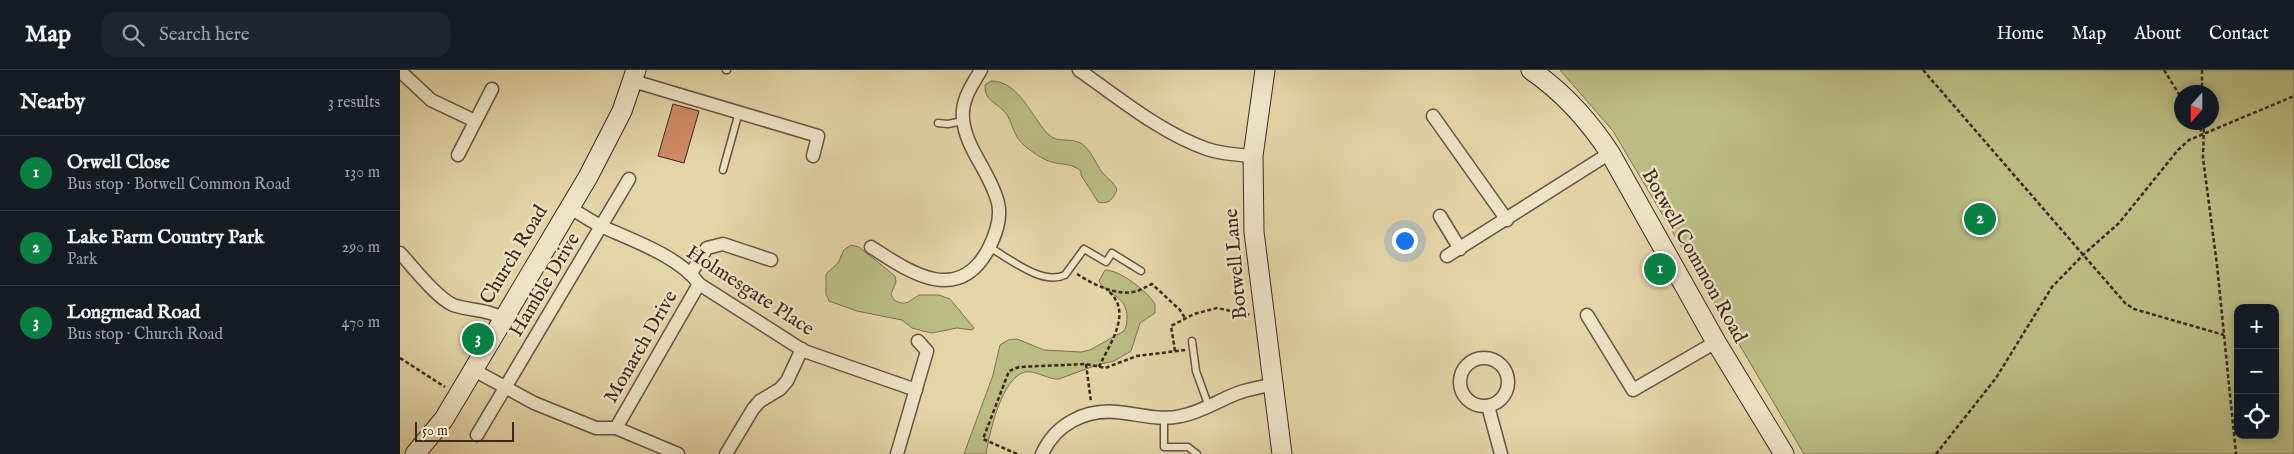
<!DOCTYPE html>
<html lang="en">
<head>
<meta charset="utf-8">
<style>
  :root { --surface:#171b24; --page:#20242c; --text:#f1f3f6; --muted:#9ea1a6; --line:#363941; --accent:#0b8043 }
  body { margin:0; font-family:"IM FELL English",serif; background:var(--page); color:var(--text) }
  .controls { position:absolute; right:15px; bottom:15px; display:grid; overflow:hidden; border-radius:10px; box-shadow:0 2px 8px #0003 }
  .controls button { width:45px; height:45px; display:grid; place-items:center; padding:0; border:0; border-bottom:1px solid var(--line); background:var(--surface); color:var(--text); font:25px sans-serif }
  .compass { position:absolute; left:1774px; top:15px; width:45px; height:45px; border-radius:50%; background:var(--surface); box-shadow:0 2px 8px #0003; rotate:201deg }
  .scale { position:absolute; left:15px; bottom:12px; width:99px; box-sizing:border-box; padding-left:5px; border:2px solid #3c281f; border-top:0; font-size:14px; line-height:18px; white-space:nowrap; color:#3c281f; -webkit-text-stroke:4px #ede4c6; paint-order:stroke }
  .you { position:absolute; left:1004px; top:170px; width:18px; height:18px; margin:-12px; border:4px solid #fff; border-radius:50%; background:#1a73e8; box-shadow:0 0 0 8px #1a73e833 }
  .badge { display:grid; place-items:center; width:32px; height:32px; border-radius:50%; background:var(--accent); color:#fff; font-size:16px; font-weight:700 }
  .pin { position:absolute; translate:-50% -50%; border:2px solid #fff; box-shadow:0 1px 5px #0006 }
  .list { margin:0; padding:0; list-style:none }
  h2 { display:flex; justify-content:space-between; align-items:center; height:65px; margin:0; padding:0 20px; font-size:21px }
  h2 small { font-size:16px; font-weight:400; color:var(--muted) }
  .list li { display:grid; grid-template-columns:32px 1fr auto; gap:15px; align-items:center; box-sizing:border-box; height:75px; padding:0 20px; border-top:1px solid var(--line) }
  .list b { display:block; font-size:19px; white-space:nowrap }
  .list p { margin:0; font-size:16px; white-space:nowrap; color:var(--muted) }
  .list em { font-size:16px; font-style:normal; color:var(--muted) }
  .icon { flex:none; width:28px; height:28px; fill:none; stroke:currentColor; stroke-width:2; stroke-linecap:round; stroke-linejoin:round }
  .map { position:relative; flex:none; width:1894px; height:384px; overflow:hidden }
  header { display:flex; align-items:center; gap:30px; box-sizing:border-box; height:70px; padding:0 25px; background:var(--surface); border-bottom:1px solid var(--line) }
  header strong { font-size:24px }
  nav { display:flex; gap:28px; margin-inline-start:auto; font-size:18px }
  .search { width:350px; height:45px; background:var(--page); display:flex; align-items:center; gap:12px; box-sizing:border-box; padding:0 18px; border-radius:15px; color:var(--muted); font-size:19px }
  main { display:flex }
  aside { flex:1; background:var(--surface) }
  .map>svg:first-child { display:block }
  .green { fill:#babc84; stroke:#7b7252; fill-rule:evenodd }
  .building { fill:#cf8b69; stroke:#3c281f }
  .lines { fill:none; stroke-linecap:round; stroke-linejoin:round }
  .lane-casing { stroke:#665341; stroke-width:9 }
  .street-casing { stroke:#665341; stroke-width:15 }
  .secondary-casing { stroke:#3c281f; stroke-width:21 }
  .path { stroke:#3c281f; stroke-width:2.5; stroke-dasharray:4 2.5; stroke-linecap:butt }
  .lane { stroke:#ede4c6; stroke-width:6 }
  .street { stroke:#ede4c6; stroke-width:12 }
  .secondary { stroke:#ede4c6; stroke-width:19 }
  .labels { text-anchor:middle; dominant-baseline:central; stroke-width:4.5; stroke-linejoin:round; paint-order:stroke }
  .street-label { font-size:20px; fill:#3c281f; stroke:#ede4c6 }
</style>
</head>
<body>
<header>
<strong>Map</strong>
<div class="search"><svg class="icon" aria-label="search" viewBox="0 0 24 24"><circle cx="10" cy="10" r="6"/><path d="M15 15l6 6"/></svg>Search here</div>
<nav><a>Home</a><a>Map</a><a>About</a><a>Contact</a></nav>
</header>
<main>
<aside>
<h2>Nearby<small>3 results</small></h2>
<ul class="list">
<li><span class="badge">1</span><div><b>Orwell Close</b><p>Bus stop · Botwell Common Road</p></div><em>130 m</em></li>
<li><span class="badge">2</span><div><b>Lake Farm Country Park</b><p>Park</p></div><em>290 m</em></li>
<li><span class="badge">3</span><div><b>Longmead Road</b><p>Bus stop · Church Road</p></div><em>470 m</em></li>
</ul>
</aside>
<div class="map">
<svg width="1894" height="384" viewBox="0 0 1894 384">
  <rect width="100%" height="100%" fill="#e4d5a8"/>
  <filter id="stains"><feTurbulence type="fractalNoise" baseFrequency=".004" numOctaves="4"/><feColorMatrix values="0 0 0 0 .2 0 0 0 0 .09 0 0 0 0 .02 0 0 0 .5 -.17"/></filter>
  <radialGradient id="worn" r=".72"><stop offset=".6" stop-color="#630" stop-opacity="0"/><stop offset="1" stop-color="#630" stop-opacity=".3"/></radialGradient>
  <g class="green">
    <path d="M1160,0H1894V384H1404L1213,61ZM1812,22V52H1782V22ZM1838,238H1875V365H1838Z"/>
    <path d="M591,11C620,11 632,49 649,65C658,73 668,68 678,72C690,76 695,93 702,102C707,109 714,111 717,120C713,129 709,135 698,132L681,105V101C672,94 667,95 656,93C645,91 635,84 626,77C611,65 614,52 604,41C595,32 584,30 585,15Z"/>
    <path d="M451,175L459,177L495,206L496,212L491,224L494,230C506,237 509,231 519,225H539L550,229L574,258L572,260L557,258L532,263L523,261L512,258L502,250L457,241L429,231L426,224V204L438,193L444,180Z"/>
    <path d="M705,200C720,200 747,221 755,234V243L740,253L731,281L714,291L697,295L659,309C648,310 636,300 625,302C602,307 589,364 586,384H564L593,305L600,275L608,270L617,269L644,280L681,282L690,280L724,261C727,256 727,251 727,245C725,224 706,225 699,211Z"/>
  </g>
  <polygon class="building" points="273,34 299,41 284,93 258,86"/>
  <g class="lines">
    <g class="lane-casing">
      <g id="lane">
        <polyline points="326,0 327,0"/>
        <polyline points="538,53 548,54 563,51"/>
        <polyline points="323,100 339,42"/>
        <path d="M589,177C609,188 642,216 665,205L684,179L706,192L712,183L741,201"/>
        <polyline points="792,271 796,301 809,337"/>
        <polyline points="764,348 764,377 788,377 797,384"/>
      </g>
    </g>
    <g class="street-casing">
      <g id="street">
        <path d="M679,0C719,28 761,63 807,79C822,84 838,85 853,86"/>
        <polyline points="0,1 31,30 75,51"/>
        <polyline points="233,11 418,66 413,86"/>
        <polyline points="1033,46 1107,150"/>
        <polyline points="58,85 92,19"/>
        <path d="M170,138C181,144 192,152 203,157C234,171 280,187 299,214L404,281L516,320"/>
        <polyline points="1040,146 1060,179"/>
        <path d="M471,177C508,201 557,236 588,180C595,166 602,149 598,133C591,103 566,80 563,49C561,30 572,15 581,0"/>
        <path d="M0,183C13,197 36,227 53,235C70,241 87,239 102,248"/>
        <polyline points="1047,186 1210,83"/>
        <polyline points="291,203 307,178 323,174 371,190"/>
        <polyline points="1187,245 1233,320 1316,272"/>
        <circle cx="1084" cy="312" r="24"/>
        <polyline points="72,299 134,333 196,358 216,358 278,384"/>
        <polyline points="1088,336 1101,384"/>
        <polyline points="216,358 299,214"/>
        <polyline points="77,365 229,109"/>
        <polyline points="326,384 353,339 360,331 380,319 387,311 402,279"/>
        <polyline points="497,384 527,281 518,271"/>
        <path d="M642,384C655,355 684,339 717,342C739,344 759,351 781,346C802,342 819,330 838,323C849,319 861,317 872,315"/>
      </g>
    </g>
    <g class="secondary-casing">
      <g id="secondary">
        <polyline points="865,0 853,86 854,162 882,384"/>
        <path d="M1131,0C1163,22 1189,51 1210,83L1316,272L1384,384"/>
        <polyline points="15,384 44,349 188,107 222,41 236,0"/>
      </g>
    </g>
    <g class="path">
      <polyline points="1523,0 1725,233 1734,239 1824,265"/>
      <polyline points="1764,0 1782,29"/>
      <polyline points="1802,0 1802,22"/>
      <polyline points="1796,52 1803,64"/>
      <polyline points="1804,52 1803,88 1817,195 1836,384"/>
      <path d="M677,204C693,214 713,225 733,222C740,221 745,217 752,214L780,240L785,248"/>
      <polyline points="775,281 771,256 794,244 817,238 850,245"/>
      <polyline points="0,288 45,317"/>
      <polyline points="686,294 691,332"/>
      <path d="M699,297C710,273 734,241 707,220"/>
      <polyline points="617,384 583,369 609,301 619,297 686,294 705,298 737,286 785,280"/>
      <polyline points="1536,384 1596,308 1652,217 1684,184 1719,153 1778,80 1789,70 1894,26"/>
    </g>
    <use href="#lane" class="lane"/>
    <use href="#street" class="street"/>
    <use href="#secondary" class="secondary"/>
  </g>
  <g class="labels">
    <g class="street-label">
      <text transform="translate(114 185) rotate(-59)">Church Road</text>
      <text transform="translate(1294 186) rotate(61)">Botwell Common Road</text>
      <text transform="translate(836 194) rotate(-95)">Botwell Lane</text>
      <text transform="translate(145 215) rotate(-59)">Hamble Drive</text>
      <text transform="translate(350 221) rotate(33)">Holmesgate Place</text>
      <text transform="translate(241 277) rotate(-60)">Monarch Drive</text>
    </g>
  </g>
  <rect width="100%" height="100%" filter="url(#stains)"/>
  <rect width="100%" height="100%" fill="url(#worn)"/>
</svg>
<div class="controls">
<button>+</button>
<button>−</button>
<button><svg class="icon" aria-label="locate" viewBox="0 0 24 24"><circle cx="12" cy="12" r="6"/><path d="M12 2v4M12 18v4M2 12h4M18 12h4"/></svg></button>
</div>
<svg class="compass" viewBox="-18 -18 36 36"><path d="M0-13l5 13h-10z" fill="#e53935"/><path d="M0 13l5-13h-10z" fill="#9ea1a6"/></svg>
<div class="scale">50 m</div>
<div class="you"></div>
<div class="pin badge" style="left:1260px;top:199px">1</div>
<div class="pin badge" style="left:1580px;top:149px">2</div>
<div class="pin badge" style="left:78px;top:269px">3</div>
</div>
</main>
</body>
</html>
